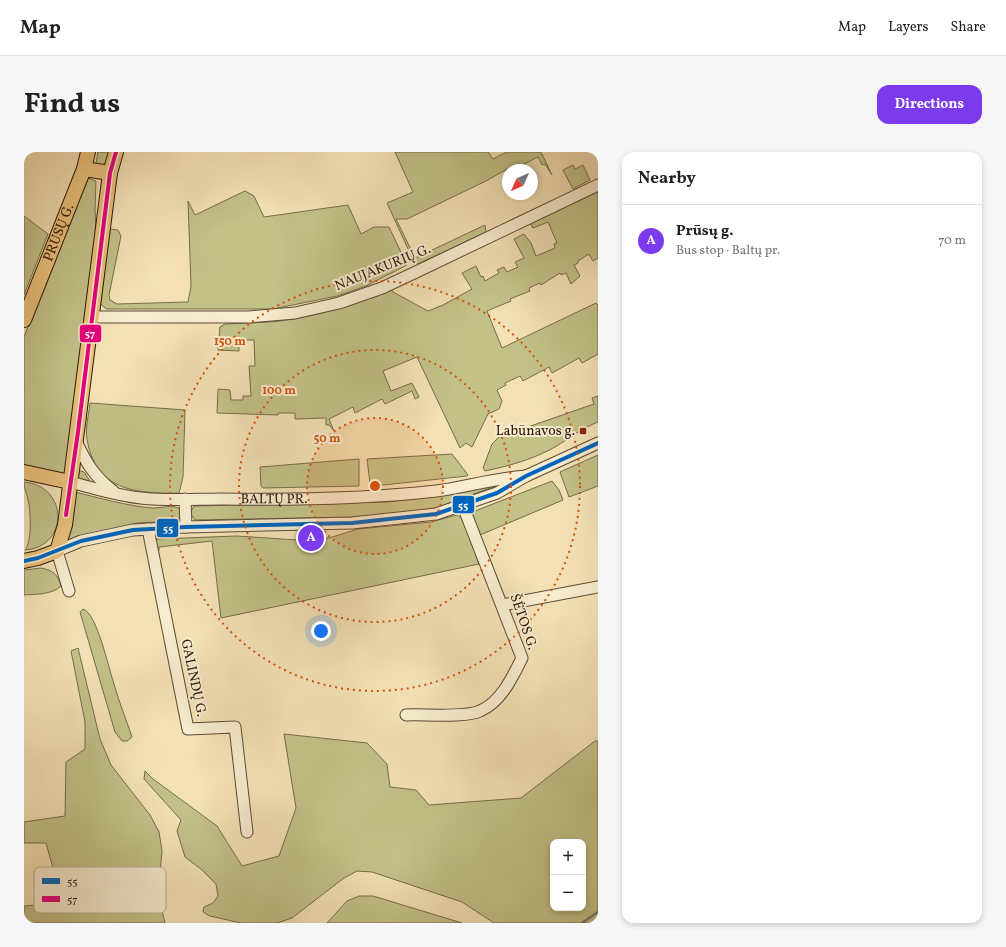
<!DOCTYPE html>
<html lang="en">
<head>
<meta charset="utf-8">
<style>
  :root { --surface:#fff; --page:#f6f6f6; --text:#202124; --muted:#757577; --line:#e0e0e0; --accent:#7c3aed }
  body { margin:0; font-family:Vollkorn,serif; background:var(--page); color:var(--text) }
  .controls { position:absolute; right:12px; bottom:12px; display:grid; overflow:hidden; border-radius:8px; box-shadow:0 2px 6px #0003 }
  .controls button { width:36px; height:36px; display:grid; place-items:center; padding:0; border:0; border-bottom:1px solid var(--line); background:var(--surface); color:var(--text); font:20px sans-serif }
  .compass { position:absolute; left:478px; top:12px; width:36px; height:36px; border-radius:50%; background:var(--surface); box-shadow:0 2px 6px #0003; rotate:225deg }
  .you { position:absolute; left:297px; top:479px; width:14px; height:14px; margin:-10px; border:3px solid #fff; border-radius:50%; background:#1a73e8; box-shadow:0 0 0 6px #1a73e833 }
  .badge { display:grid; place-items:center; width:26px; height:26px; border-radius:50%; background:var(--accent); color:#fff; font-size:13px; font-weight:700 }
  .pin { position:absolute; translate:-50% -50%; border:2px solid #fff; box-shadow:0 1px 4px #0006 }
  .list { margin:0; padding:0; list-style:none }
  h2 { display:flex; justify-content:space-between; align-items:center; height:52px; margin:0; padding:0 16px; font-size:17px }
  h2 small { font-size:13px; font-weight:400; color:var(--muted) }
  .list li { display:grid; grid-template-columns:26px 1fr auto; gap:12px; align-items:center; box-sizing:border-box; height:72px; padding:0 16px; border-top:1px solid var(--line) }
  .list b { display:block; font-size:15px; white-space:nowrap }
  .list p { margin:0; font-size:13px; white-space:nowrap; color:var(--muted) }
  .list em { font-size:13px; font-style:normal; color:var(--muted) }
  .map { position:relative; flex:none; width:574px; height:771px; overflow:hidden; border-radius:12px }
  header { display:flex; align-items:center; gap:24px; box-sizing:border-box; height:56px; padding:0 20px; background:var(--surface); border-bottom:1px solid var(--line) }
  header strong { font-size:19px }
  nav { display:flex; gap:22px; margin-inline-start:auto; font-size:14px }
  .intro { display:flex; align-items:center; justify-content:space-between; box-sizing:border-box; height:96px; padding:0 24px }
  h1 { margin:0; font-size:28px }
  .button { padding:10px 18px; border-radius:12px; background:var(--accent); color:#fff; font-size:14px; font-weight:700 }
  main { display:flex; gap:24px; padding:0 24px }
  aside { flex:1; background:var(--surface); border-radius:12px; box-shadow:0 2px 6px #0003 }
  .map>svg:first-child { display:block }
  .green { fill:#c2c188; stroke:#776c48; fill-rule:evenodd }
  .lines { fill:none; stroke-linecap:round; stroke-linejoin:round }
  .stream { stroke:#6f7c6b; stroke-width:2.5 }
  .minor-casing { stroke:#5e4a34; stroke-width:13 }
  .major-casing { stroke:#2c1809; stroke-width:16 }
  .minor { stroke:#f7eccf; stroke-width:11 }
  .major { stroke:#eac07a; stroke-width:14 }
  .bus-1-casing { stroke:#f7eccf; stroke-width:7 }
  .bus-2-casing { stroke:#f7eccf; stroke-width:7 }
  .bus-1 { stroke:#0065bd; stroke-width:4 }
  .bus-2 { stroke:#e5007d; stroke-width:4 }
  .ring { fill:none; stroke:#d5520c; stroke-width:2; stroke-dasharray:2 4 }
  .poi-dot { fill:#8f2418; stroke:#f7eccf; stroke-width:1.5 }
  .labels { text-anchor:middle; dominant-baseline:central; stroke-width:4; stroke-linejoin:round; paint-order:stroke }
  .street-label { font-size:14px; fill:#2c1809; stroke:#f7eccf }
  .poi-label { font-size:14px; fill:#2c1809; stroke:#f7eccf; text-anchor:end }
  .key { fill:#f7eccf; stroke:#baac94; stroke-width:1 }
  .key-label { font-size:11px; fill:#2c1809 }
  .centre { fill:#d5520c; stroke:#f7eccf; stroke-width:2 }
  .ring-label { font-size:12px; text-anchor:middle; font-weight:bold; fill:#d5520c; stroke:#f7eccf; stroke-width:4; stroke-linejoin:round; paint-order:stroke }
  .line-badge { stroke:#f7eccf; stroke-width:1.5 }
  .badge-label { font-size:11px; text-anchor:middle; font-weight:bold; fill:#fff }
</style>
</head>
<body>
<header>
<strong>Map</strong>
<nav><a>Map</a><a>Layers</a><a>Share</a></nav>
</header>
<div class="intro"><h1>Find us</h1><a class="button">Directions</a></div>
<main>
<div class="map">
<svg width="574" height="771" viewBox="0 0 574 771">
  <rect width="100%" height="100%" fill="#f3e1b5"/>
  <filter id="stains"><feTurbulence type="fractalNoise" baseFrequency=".005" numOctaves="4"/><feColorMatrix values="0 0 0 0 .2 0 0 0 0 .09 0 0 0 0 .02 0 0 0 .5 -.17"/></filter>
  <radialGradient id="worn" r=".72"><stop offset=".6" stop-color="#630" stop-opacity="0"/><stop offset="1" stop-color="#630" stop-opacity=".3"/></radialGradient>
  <g class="green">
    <polygon points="74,0 85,0 82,12 79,15 75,15 72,11"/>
    <polygon points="371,0 464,0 469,7 483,0 517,0 528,23 521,12 518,13 514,5 500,12 500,14 493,18 487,18 485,16 462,29 383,67 372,67 391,106 461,73 462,80 394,112 390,110 363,51 389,40"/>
    <polygon points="549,13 551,17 559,13 566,28 549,37 539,18"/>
    <polygon points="64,26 72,29 71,59 72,75 42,322 0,313 0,185 60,30"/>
    <path d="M574,38V106L569,109L565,102L554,109V111L550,113L556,124L547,132L542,121L537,123L536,121L517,133L516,131L505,136L506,139L486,147L487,149L463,159L478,196L572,151L574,153V202L558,211L555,206L528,221L525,215L499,229L496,224L481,231L482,233L473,238L478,249L475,257L464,262L448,295L442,291L436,296L393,205L359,219L367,239L388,231L395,245L391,247L388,239L361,252L358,247L331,261L329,255L305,267L310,279L305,273H302V266L271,267V261H255L254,263L193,261L194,237L206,238L207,248H219V244H227L225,214H231L230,188H218V192H215V199L194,198L196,175L201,172C219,171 238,171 256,169C295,164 331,152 367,137L369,140L404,159L419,153L448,137L438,121L452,114L457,125L459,124L461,129L475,121L473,118L480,115L483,120L494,115L491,110L500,106L490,87L500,82L507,91L512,104L531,96L530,92L533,91L524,70L509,76L506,71Z"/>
    <polygon points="221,39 230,44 240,65 324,53 337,82 350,75 365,75 383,113 342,134 313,144 249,157 82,157 76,151 86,77 94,78 97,84 85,143 86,148 93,152 164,150 167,134 164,49 171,63"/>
    <polygon points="0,64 24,82 0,143"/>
    <path d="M574,244V270C558,276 546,286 531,295C510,307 485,314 461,319L459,316L468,292L475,285L570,252L568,246Z"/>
    <path d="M66,251L161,258L159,325L155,341C111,342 71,338 63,287C61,276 65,262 66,251Z"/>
    <polygon points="428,302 444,323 443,324 350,334 346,332 343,307"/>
    <polygon points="574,303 574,334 545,345 536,320"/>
    <polygon points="335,307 335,334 239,336 237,334 236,315"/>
    <polygon points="54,318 60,320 66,329 53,326"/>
    <polygon points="528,329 535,338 539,348 456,383 448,363 451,359"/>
    <path d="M0,330C45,334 45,395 1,398C8,390 7,359 4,348C3,341 0,338 0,330Z"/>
    <polygon points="474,333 412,356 382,361 330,365 171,368 166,361 170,354 364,350 429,342"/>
    <path d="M51,340C76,346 103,354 129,356C138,356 149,352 156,357L157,365L152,369L113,371L44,388Z"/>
    <polygon points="433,363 439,367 455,412 197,466 188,389 135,395 135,399 133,399 132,387 213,384 273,388 305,386 334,377 407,370"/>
    <path d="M17,416C28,418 34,422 37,434C28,443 11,442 0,443V418Z"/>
    <path d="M59,457C73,461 85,518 90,532C95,550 102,567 108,585L103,589H98L91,580L56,460Z"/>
    <polygon points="54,496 76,587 87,613 126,663 135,680 138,699 134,742 141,771 0,771 0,754 14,753 36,741 22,691 0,691 0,670 41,664 42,610 61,597 61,570 47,499"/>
    <path d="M260,582L343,591L363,612L366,635L392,638L405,653L497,646L571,589H574V771H470L438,750L348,720L333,719L320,726L268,766L253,771H217L186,764L179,760L180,755L189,751L194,744L192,732L178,718L161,705L153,679L157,668L120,627L121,619L129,627L193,674L218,714L255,704L272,656ZM529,690H559V756H529Z"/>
    <polygon points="335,744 349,744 438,771 303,771 323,749"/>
  </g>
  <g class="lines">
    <polyline class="stream" points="558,771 574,760"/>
    <g class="minor-casing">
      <g id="minor">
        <polyline points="68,165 225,165 271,161 315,151 358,136 390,121 574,33"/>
        <path d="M53,291C62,311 71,325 89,339"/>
        <path id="s1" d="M46,330C70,336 93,344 117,346C144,349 172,347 199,347C270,348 341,347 412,339C442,335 471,326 502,324"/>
        <polyline points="161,347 162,375"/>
        <polyline points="124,377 164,577 211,575 223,680"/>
        <polyline points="45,439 33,399 57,389 109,378 162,375 328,371 412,362 473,341 502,324 574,291"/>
        <polyline points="478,453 574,435"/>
        <path d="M382,563C399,562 442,566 456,559C477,550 488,526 498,506L439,354"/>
      </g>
    </g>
    <g class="major-casing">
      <g id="major">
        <polyline points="60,17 86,21"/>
        <path id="s2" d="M0,168L60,17L64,0"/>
        <polyline points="0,320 46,330"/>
        <polyline points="0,409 14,406 33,399 41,373 86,21 92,0"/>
      </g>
    </g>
    <use href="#minor" class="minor"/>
    <use href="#major" class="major"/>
    <g class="bus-1-casing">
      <polyline id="bus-1" points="0,409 14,406 57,389 109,378 162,375 328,371 412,362 473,341 502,324 574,291"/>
    </g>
    <g class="bus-2-casing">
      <polyline id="bus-2" points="42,363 54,280 86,21 92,0"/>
    </g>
    <use href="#bus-1" class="bus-1"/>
    <use href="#bus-2" class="bus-2"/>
  </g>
  <circle cx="351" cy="334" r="68" fill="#d5520c" fill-opacity=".12"/>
  <g class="ring">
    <circle cx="351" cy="334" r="68"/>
    <circle cx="351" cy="334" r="136"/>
    <circle cx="351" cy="334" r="205"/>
  </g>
  <rect class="poi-dot" x="555" y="275" width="8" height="8" rx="2"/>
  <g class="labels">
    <g class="street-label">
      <text stroke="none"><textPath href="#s2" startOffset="94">PRŪSŲ G.</textPath></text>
      <text transform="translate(359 116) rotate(-22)">NAUJAKURIŲ G.</text>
      <text stroke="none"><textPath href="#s1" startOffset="206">BALTŲ PR.</textPath></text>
      <text transform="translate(499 470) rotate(71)">ŠĖTOS G.</text>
      <text transform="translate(169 526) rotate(78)">GALINDŲ G.</text>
    </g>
    <g class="poi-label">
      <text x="551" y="279">Labūnavos g.</text>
    </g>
  </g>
  <rect x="10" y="715" width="132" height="46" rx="6" class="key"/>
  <rect x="18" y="726" width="18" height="6" fill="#0065bd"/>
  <rect x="18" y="744" width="18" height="6" fill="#e5007d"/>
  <g class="key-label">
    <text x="43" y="733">55</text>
    <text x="43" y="751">57</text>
  </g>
  <circle cx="351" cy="334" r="6" class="centre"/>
  <g class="ring-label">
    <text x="206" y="193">150 m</text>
    <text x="255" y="242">100 m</text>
    <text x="303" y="290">50 m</text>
  </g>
  <g class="line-badge">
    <rect x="55" y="172" width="23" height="19" rx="4" fill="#e5007d"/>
    <rect x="428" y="343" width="23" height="19" rx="4" fill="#0065bd"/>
    <rect x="132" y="366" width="23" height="20" rx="4" fill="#0065bd"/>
  </g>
  <g class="badge-label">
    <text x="66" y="185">57</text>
    <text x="439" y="357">55</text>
    <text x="144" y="380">55</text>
  </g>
  <rect width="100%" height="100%" filter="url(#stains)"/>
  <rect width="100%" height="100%" fill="url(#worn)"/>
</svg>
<div class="controls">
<button>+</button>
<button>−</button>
</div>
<svg class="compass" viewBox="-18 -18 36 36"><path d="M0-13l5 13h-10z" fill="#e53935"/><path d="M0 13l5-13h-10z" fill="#757577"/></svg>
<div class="you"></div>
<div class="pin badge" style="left:287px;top:386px">A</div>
</div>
<aside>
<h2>Nearby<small></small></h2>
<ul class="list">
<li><span class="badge">A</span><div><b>Prūsų g.</b><p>Bus stop · Baltų pr.</p></div><em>70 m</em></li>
</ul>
</aside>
</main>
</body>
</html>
